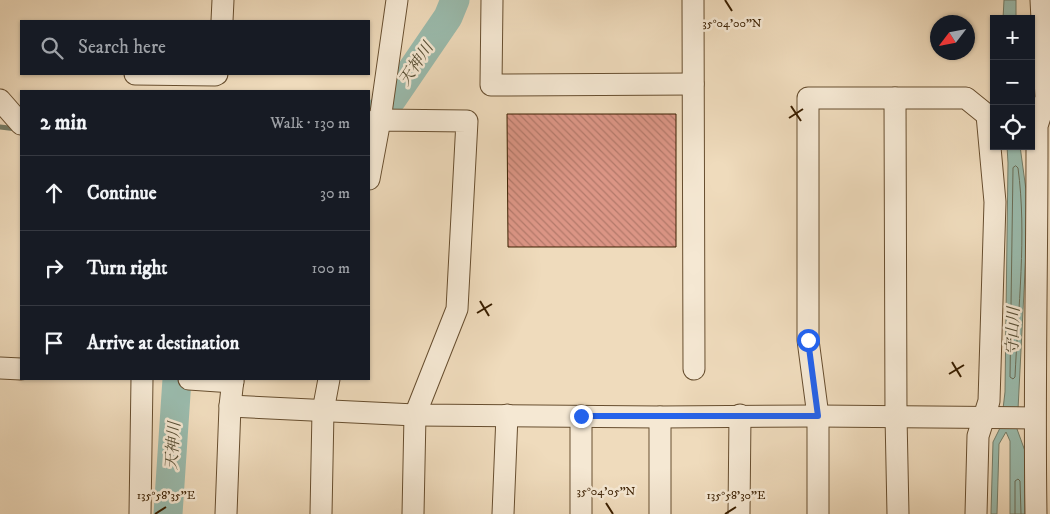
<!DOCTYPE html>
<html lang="en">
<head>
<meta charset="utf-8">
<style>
  :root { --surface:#171b24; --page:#20242c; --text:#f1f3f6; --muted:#9ea1a6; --line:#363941 }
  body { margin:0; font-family:"IM FELL DW Pica","Noto Serif JP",serif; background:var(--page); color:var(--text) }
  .controls { position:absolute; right:15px; top:15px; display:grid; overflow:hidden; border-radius:0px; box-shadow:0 1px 4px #0004 }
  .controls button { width:45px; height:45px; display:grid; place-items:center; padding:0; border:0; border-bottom:1px solid var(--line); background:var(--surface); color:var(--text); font:25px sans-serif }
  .compass { position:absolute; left:930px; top:15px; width:45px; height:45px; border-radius:50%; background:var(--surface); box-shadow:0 1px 4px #0004; rotate:238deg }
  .stop { position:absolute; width:15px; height:15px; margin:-11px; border:4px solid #2563eb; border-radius:50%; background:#fff }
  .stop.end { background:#2563eb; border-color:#fff; box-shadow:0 1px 5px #0008 }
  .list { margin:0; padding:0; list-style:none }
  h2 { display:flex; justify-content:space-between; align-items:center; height:65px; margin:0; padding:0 20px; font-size:21px }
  h2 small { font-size:16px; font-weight:400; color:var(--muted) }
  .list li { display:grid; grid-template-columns:32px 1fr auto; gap:15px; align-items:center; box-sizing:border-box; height:75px; padding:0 20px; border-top:1px solid var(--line) }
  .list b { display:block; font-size:19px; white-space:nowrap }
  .list em { font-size:16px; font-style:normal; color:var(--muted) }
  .icon { flex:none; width:28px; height:28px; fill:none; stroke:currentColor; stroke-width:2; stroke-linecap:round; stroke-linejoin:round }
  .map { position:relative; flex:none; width:1050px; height:514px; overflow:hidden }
  .search { position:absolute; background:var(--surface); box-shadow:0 1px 4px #0004; left:20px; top:20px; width:350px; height:55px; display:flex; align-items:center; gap:12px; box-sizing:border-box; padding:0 18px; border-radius:0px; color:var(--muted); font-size:19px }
  .panel { position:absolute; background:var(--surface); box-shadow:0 1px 4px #0004; left:20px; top:90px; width:350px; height:290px; border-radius:0px }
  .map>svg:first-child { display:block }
  .water { fill:#9abbad; stroke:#747d68 }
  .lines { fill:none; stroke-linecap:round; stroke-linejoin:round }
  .shore { stroke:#6a6d56; stroke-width:1 }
  .stream { stroke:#747d68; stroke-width:5 }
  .river { stroke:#9abbad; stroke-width:29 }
  .building { fill:url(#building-back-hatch); stroke:#3a1f00 }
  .minor-casing { stroke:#674e2f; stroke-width:23 }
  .minor { stroke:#f5e8d3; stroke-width:21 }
  .route { stroke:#2563eb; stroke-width:6 }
  .ticks { fill:none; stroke:#3a1f00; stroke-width:2 }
  .labels { text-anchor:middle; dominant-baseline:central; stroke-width:5; stroke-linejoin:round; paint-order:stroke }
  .water-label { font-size:16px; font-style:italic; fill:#574e34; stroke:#f5e8d3 }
  .ticks-label { font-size:12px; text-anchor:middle; fill:#3a1f00; stroke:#f5e8d3; stroke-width:5; stroke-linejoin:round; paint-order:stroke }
</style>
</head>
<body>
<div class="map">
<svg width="1050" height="514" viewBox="0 0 1050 514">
  <defs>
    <pattern id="building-back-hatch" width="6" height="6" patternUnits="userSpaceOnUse" patternTransform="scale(1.25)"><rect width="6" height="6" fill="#db9585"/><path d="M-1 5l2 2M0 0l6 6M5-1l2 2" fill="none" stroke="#b3796a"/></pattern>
  </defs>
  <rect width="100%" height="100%" fill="#efdbbc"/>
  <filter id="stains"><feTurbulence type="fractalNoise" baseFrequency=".004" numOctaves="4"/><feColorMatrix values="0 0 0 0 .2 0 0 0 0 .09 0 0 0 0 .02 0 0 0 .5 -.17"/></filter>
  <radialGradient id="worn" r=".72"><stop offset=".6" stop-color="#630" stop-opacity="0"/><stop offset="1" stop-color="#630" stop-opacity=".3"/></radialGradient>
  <g class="water">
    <polygon points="1004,0 1016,0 1016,19 1003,19"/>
    <polygon points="1007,146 1020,146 1026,190 1026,252 1017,429 1025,451 1025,514 1010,514 1010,441 1006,432 999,444 997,514 991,514 993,442 1001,426 1005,392 1008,163"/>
  </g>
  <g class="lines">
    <g class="shore">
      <path d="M1016,166L1018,168C1027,234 1018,309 1015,377L1013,379L1010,377L1013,168Z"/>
      <polyline points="1015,514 1015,481 1018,479 1020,481 1021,514"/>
    </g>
    <polyline class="stream" points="0,127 17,129"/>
    <g class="river">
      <polyline points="369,122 392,99 448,17 455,0"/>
      <polyline points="168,514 177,379"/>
    </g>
  </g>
  <polygon class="building" points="507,114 676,114 676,247 508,247"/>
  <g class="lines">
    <g class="minor-casing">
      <g id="minor">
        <polyline points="492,0 491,85 693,84"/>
        <polyline points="693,0 694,369"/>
        <polyline points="222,21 223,0"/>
        <polyline points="135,74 215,75 217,74"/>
        <polyline points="895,98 896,416 898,514"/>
        <polyline points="0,100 21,124"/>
        <polyline points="369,122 380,120 467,121 457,309 415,415 413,514"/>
        <polyline points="369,179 380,120 397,0"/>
        <polyline points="0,368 21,369"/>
        <polyline points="189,379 233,382"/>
        <polyline points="230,406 415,415 660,417 818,416 1034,418"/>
        <polyline points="581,416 581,514"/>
        <polyline points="660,417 660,514"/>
        <polyline points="140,514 142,379"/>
        <polyline points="226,514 230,406 233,379"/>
        <polyline points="321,514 323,411 329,379"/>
        <polyline points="503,514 507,415"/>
        <polyline points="739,514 740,415"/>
        <polyline points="818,514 818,416 808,340 808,98 966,98 987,115 994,116"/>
        <polyline points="976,514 978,436 989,401 995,202 987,115"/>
        <path d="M1036,514C1034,392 1037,270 1037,148V126L1046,98L1041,0"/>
      </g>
    </g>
    <use href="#minor" class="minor"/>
  </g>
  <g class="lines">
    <polyline class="route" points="581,416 818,416 808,340"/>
  </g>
  <path class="ticks" d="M725,0L732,11M791,106L801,121M789,118L803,109M480,301L489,316M477,313L492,304M952,362L961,377M949,374L964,365M606,503L613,514M155,514L166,507M725,514L736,507"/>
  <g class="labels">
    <g class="water-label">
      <text transform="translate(416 64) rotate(-56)">天神川</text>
      <text transform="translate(1013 331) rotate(-88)">守山川</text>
      <text transform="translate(173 446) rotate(-86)">天神川</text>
    </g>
  </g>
  <g class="ticks-label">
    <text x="732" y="27">35°04'00"N</text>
    <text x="606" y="495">35°04'05"N</text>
    <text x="166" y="499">135°58'35"E</text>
    <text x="736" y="499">135°58'30"E</text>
  </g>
  <rect width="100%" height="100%" filter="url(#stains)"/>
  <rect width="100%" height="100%" fill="url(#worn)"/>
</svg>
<div class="controls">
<button>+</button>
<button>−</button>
<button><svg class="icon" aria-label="locate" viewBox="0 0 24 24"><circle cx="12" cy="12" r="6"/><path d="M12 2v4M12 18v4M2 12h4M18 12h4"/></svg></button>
</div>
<svg class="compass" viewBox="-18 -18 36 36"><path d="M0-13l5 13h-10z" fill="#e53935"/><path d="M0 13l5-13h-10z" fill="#9ea1a6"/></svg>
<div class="stop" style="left:808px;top:340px"></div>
<div class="stop end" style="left:581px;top:416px"></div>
<div class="search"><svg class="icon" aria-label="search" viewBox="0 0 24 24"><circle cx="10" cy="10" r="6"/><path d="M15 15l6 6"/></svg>Search here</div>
<section class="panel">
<h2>2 min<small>Walk · 130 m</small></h2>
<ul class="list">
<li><svg class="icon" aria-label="ahead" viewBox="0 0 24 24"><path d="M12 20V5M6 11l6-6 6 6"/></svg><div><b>Continue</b></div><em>30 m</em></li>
<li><svg class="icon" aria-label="right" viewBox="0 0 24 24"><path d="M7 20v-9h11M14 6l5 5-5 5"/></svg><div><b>Turn right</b></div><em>100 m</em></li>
<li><svg class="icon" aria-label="arrive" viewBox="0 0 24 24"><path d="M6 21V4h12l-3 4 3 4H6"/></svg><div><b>Arrive at destination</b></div></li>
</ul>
</section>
</div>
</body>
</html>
